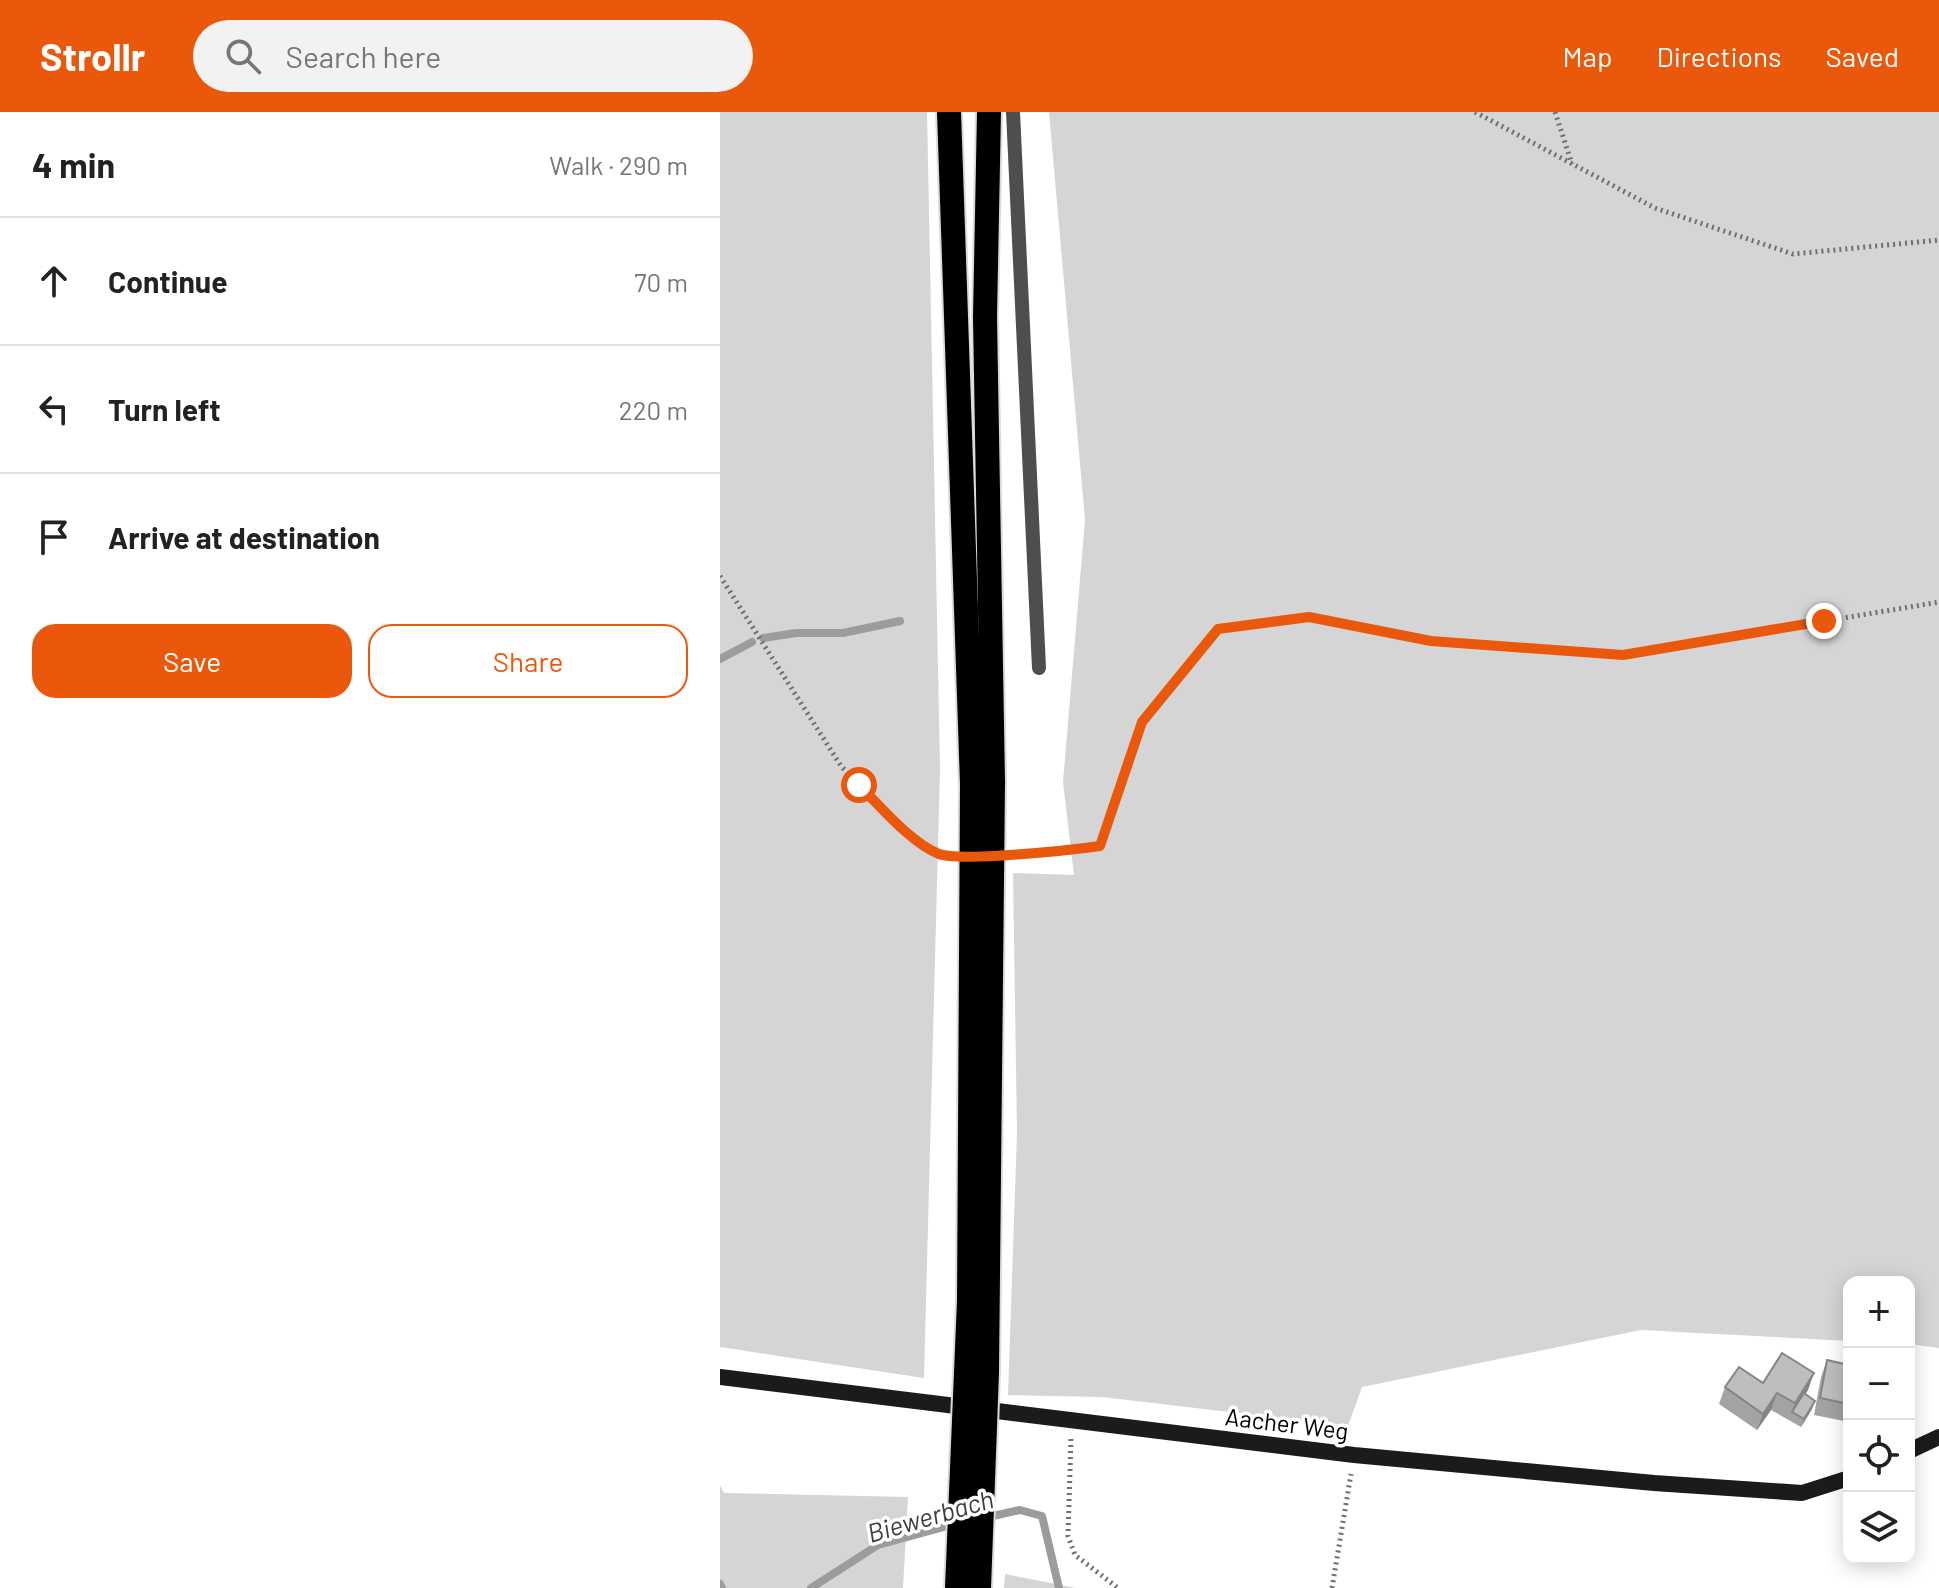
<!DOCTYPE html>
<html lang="en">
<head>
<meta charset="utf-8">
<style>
  :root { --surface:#fff; --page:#f2f2f2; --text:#222; --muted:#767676; --line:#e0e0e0; --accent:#ea580c }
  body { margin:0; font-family:Barlow,sans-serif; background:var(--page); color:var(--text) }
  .controls { position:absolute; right:24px; bottom:24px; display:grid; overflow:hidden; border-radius:16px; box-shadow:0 4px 20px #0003 }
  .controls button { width:72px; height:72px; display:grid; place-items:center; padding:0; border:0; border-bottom:2px solid var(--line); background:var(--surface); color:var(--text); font:40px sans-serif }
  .stop { position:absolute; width:24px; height:24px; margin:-18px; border:6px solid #ea580c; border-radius:50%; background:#fff }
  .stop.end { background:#ea580c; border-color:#fff; box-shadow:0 2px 8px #0008 }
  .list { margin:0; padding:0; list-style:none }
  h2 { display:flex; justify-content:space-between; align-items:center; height:104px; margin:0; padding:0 32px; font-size:34px }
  h2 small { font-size:26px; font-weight:400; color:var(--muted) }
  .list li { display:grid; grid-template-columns:52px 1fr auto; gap:24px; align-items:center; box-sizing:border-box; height:128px; padding:0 32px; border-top:2px solid var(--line) }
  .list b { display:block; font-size:30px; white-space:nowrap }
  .list em { font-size:26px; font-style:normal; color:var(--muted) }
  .actions { display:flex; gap:16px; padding:24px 32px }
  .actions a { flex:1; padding:18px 0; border:2px solid var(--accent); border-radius:24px; text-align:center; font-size:28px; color:var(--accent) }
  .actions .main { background:var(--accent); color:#fff }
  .icon { flex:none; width:44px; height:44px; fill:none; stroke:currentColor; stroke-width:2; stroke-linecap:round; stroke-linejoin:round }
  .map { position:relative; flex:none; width:1219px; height:1476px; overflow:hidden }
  header { display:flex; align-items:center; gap:48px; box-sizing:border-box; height:112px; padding:0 40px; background:var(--accent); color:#fff }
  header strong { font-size:38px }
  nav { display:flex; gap:44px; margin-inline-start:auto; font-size:28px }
  .search { width:560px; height:72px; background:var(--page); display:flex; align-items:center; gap:20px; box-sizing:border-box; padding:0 28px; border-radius:44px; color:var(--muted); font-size:30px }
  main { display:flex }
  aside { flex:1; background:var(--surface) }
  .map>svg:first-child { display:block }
  .green { fill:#d5d5d5 }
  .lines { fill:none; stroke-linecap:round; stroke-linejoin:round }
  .stream { stroke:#9c9c9c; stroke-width:8 }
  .highway-casing { stroke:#dbdbdb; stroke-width:28 }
  .path { stroke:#707070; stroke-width:5; stroke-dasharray:2 4; stroke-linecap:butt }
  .lane { stroke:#4e4e4e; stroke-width:14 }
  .secondary { stroke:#1b1b1b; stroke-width:16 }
  .highway { stroke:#000; stroke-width:24 }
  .highway-bridge-casing { stroke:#dbdbdb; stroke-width:28; stroke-linecap:butt }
  .highway-bridge { stroke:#000; stroke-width:24 }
  .wall { fill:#a3a3a3 }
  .shaded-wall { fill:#858585 }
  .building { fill:#bebebe; stroke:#858585; stroke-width:2 }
  .route { stroke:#ea580c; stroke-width:10 }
  .labels { text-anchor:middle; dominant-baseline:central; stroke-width:7; stroke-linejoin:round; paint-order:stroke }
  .street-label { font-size:24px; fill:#000; stroke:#fff }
  .water-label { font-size:26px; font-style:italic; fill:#3d3d3d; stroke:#fff }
</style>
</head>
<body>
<header>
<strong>Strollr</strong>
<div class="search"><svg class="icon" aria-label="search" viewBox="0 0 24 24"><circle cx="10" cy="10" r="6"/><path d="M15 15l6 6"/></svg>Search here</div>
<nav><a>Map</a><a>Directions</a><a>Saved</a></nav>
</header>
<main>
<aside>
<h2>4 min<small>Walk · 290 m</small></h2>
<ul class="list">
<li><svg class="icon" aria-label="ahead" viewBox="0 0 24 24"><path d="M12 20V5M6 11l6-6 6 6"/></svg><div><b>Continue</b></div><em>70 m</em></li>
<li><svg class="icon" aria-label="left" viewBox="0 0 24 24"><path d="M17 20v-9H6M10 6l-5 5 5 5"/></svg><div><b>Turn left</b></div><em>220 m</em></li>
<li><svg class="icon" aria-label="arrive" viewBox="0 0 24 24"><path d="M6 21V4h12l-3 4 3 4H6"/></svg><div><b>Arrive at destination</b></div></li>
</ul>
<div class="actions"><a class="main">Save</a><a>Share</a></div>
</aside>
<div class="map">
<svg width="1219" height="1476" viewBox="0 0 1219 1476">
  <rect width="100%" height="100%" fill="#fff"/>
  <g class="green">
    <polygon points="0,0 207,0 220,657 204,1266 0,1235"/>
    <polygon points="329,0 1219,0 1219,1236 1189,1232 1189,1170 1129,1170 1129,1229 921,1218 642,1275 628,1314 382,1285 288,1283 297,1021 293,761 354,763 343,670 365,408"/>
    <polygon points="0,1373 4,1381 188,1385 183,1476 0,1476"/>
    <polygon points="285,1462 356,1476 284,1476"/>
  </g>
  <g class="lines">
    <g class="stream">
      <polyline points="43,526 76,521 123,521 180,509"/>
      <polyline points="0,547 32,530"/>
      <polyline points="264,1406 300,1398 322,1404 339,1476"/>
      <polyline points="0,1472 2,1476"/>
      <polyline points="91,1476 158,1433 235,1412"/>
    </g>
    <g class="highway-casing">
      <g id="highway">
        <polyline points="229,0 252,672"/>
        <polyline points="269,0 265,205 273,670"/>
      </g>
    </g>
    <g class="path">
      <polyline points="755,0 935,96 1073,142 1219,128"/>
      <polyline points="835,0 852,52"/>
      <polyline points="0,464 121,654 175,710 220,743 228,743"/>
      <polyline points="294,742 380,734 422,610 498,517 589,505 711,529 903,543 1219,490"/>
      <polyline points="351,1327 348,1424 355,1443 398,1476"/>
      <polyline points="612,1476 631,1362"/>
    </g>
    <polyline class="lane" points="293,0 319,556"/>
    <g class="secondary">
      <polyline points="0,1265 634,1343 934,1371 1082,1381 1129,1366"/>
      <polyline points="1189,1339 1219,1325"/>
    </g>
    <use href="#highway" class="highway"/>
    <g class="highway-bridge-casing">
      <g id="highway-bridge">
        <polyline points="237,1476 249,1189 252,672"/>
        <polyline points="259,1476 267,1260 273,670"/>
      </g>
    </g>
    <use href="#highway-bridge" class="highway-bridge"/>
  </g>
  <g class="wall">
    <polygon points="1107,1248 1129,1253 1129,1310 1094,1303 1101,1265"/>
    <polygon points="1005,1275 1088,1278 1085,1282 1092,1297 1081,1315 1051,1298 1037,1318 999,1292"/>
  </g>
  <g class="shaded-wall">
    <polygon points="1094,1261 1088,1278 1074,1301 1072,1300 1075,1291"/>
    <polygon points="1057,1281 1051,1298 1037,1318 1043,1302"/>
    <polygon points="1095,1289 1092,1297 1081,1315 1084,1307"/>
  </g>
  <g class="building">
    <polygon points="1062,1241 1094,1261 1075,1291 1057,1281 1043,1302 1005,1275 1019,1255 1043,1271"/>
    <polygon points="1107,1248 1129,1253 1129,1292 1100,1286"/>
    <polygon points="1084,1281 1095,1289 1084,1307 1072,1300"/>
  </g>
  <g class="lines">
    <path class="route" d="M139,673C160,694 191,731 219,742C240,750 352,738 380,734L422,610L498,517L589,505L711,529L903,543L1104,509"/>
  </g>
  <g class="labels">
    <g class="street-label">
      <text transform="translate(567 1311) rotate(7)">Aacher Weg</text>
    </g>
    <g class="water-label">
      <text transform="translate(210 1403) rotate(-16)">Biewerbach</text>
    </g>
  </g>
</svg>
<div class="controls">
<button>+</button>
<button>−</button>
<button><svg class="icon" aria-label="locate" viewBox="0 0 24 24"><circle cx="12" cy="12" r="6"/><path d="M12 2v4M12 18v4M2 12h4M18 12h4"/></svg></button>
<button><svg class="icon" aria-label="layers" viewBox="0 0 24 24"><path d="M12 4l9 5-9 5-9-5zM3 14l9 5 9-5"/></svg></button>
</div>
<div class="stop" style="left:139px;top:673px"></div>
<div class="stop end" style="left:1104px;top:509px"></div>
</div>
</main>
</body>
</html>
